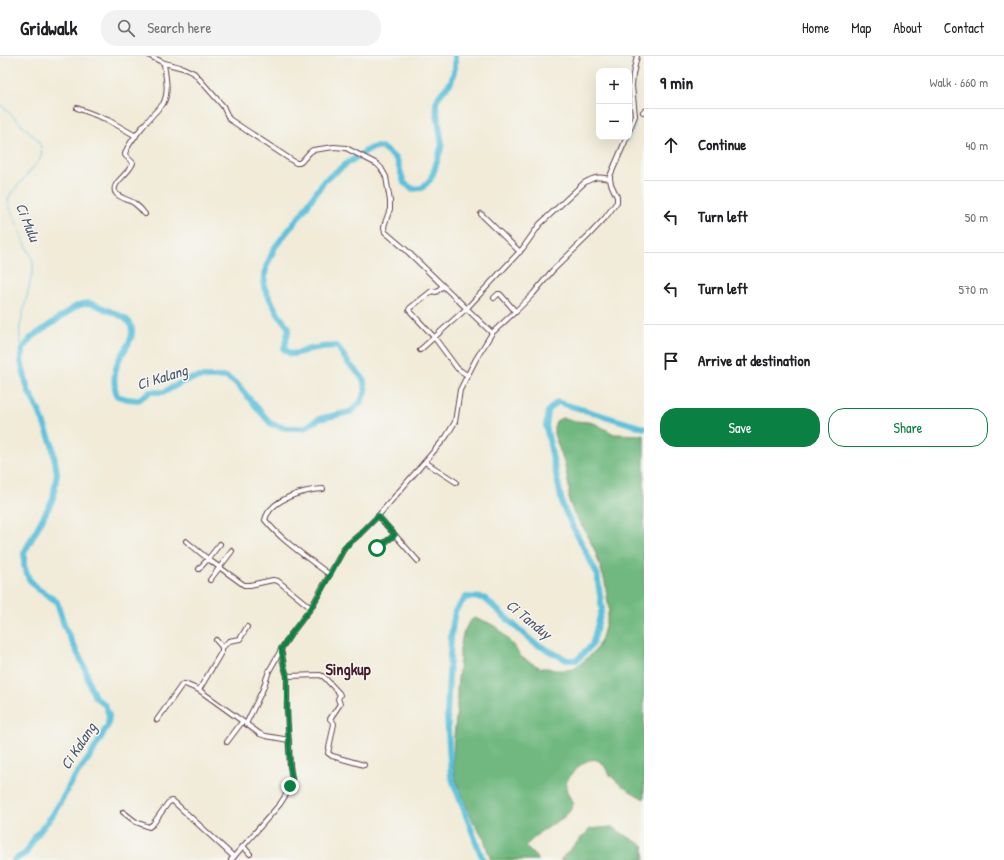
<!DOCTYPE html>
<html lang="en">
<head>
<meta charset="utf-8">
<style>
  :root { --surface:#fff; --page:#f2f2f2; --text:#202124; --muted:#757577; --line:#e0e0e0; --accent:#0b8043 }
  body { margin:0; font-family:"Patrick Hand",sans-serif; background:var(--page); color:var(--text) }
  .controls { position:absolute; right:12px; top:12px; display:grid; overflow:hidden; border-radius:8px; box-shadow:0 4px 16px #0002 }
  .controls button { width:36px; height:36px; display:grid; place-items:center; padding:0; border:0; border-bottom:1px solid var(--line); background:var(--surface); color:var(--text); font:20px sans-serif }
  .stop { position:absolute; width:12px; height:12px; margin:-9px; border:3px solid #0b8043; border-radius:50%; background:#fff }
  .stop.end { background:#0b8043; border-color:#fff; box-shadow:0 1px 4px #0008 }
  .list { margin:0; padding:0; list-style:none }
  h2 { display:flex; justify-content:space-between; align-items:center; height:52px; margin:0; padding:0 16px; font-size:17px }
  h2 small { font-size:13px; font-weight:400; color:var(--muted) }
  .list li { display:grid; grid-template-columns:26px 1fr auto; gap:12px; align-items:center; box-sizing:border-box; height:72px; padding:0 16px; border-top:1px solid var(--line) }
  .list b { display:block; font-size:15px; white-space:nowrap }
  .list em { font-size:13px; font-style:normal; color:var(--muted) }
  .actions { display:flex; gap:8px; padding:12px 16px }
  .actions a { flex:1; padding:9px 0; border:1px solid var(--accent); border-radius:16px; text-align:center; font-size:14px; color:var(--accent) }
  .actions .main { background:var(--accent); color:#fff }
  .icon { flex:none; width:22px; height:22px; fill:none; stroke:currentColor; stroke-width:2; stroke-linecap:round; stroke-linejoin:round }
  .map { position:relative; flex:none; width:644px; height:804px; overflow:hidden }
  header { display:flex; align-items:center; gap:24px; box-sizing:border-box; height:56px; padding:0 20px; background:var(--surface); border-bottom:1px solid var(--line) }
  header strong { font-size:19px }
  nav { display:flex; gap:22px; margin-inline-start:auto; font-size:14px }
  .search { width:280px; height:36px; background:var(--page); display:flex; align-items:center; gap:10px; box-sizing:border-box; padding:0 14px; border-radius:16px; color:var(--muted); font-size:15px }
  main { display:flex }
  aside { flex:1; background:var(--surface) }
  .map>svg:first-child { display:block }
  .forest { fill:#6fb87f; stroke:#5c6c55 }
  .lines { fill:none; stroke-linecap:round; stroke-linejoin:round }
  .stream { stroke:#5dc1db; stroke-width:1 }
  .river { stroke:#5dc1db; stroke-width:6 }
  .minor-casing { stroke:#633e45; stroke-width:6 }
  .minor { stroke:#fff; stroke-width:4 }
  .route { stroke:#0b8043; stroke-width:5 }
  .labels { text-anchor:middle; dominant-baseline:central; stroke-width:3; stroke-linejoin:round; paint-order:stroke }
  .water-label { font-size:15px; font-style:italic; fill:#515869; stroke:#f6f6f2 }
  .quarter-label { font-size:16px; font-weight:bold; fill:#4a1f2b; stroke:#f6f6f2 }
</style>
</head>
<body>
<header>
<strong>Gridwalk</strong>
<div class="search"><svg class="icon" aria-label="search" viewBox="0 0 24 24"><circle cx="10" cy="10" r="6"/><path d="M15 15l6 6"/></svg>Search here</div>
<nav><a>Home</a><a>Map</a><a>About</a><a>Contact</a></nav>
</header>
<main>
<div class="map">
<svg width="644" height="804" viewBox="0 0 644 804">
  <rect width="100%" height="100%" fill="#f6f6f2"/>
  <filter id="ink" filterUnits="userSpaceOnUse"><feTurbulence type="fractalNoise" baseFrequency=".025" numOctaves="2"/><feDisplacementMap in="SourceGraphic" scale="8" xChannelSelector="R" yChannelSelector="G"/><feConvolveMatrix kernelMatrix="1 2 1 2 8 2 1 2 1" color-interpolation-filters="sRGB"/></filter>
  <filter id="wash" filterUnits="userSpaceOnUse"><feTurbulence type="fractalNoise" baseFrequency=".012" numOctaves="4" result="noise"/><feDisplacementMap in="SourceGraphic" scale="16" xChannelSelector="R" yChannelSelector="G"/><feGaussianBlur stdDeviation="0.9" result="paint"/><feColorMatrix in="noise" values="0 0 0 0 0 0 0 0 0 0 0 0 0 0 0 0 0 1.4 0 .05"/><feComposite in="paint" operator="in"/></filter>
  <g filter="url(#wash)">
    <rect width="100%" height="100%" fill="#f1ebd8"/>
    <g class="forest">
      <path d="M562,362L575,365L589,366L596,368L614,378L644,379V743C633,737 622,731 613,722C608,718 606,711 602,707C591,697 577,711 571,719C562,729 567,737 573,747L571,754L564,761L540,776L525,790L539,804H491L488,796L484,783L473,765L465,747L455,721L453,707L454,680L457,653V632L460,605V592L463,578L469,566L474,562L487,566L498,572L516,593L519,599L524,603L541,612H548L554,614H567L574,613L585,604L595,595L602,582L609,554L605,526L595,495L586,476L574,458L569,445V431L565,409L554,378V371L556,365Z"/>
      <polygon points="611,771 644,790 644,804 560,804 590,773"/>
    </g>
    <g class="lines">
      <g class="stream">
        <path d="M0,48L36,82C42,89 43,97 39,105L12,136L8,143L10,152L33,205V214L20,270C19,278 20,284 23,293"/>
        <polyline points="628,86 636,65"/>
      </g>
      <g class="river">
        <path d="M14,804L26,797L35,781L52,760L64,740L71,726L91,699L108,669L109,659L105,649L95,641L90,630L85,612L65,572L57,546L49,540L38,533L29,523L24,510V497L53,443L57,417L52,388L39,355L28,334L21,305L23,293L31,282L75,251C89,244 94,248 107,254C115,257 124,260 129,266C139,280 122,295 118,306C114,317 113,329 117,340L127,343L138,344L150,336H164L186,324L199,321H226L237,328L271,368L286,372H304L319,363L350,356L360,347L366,335L363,322L349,308L337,290C328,290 319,291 310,293C303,295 298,298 291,298L284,293L289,272L278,258L264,231L266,211L275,191L302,157L324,125L345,109L369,93L376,91L382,92L387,95L397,104L404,127L413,133L422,132L430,124L434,115L442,88L436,51V46L439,40L451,26L455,12V0"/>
        <polyline points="483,804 451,720 447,658 451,580 455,555 466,541 484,542 534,587 567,604 577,604 592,589 602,553 597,518 563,451 546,370 548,355 557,346 644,372"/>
      </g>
    </g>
  </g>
  <g filter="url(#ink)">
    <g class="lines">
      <g class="minor-casing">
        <g id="minor">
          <polyline points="150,0 164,7 183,12 194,17 223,50 229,63 296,107 299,107 301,106 310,96 313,94 334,91 346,92 377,108 381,112 386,121 390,145 390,153 385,167 384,171 385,176 405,193 492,277"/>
          <polyline points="77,52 108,64 136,80"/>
          <polyline points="643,56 644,55"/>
          <polyline points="629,75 635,60 632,30 633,18 637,0"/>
          <path d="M145,158C142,154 138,150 134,147C126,142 108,140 117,127C122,120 129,116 133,107L125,99C125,89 155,56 163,48C170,35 165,20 164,7"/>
          <polyline points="481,158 520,196"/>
          <polyline points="443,230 436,236 432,235 429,237 410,252 409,254 434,281 457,312 461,315 467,319"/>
          <polyline points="494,242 498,238 500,238 516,256"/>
          <path d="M420,294L467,252L523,192L540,168L584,127C594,121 599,120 610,123"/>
          <polyline points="425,406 456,426"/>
          <path d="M323,433C304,434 270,443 265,464C283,486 308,502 330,519"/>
          <polyline points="378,460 418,505"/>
          <polyline points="186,485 208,503 199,513"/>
          <polyline points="220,488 208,503 244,529 250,529 273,524 278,525 311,552"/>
          <polyline points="377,492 395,479"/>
          <polyline points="210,524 232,495"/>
          <polyline points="222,592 229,585 240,583 247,571"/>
          <polyline points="287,620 320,619 324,621 339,637 340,639 338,643 340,648 330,663 333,666 334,668 328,697 332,700 364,709"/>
          <polyline points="199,634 222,595 222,591 216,584"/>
          <polyline points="157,664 181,630 183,628 185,628 199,634 260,678 266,680 289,684"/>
          <polyline points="246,668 263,633 269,615 281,594"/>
          <polyline points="227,686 242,666"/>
          <polyline points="123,756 136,766 149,771 153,768 168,747 171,745 173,745 234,801"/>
          <polyline points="243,790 250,798"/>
          <polyline points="231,804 280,748 289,734 292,723 290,710 287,653 287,620 284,610 281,593 291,578 311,552 345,491 360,478 378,460 446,381 455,366 460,334 476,303 492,277 517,254 533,238 552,215 589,179 605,162 617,146 617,141 611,128 610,123 610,120 627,81"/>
        </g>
      </g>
      <use href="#minor" class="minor"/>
    </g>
  </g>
  <g class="lines" filter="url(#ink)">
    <polyline class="route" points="290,730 292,723 290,710 287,653 287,620 284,610 281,593 291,578 311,552 321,535 345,491 360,478 378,460 395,479 377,492"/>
  </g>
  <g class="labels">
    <g class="water-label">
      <text transform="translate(28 166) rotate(68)">Ci Mulu</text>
      <text transform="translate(162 321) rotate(-17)">Ci Kalang</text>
      <text transform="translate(529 563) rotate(39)">Ci Tanduy</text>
      <text transform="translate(78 690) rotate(-57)">Ci Kalang</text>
    </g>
    <g class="quarter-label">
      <text x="348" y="613">Singkup</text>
    </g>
  </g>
</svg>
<div class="controls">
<button>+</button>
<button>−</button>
</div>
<div class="stop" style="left:377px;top:492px"></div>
<div class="stop end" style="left:290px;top:730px"></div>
</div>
<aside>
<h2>9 min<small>Walk · 660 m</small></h2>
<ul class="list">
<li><svg class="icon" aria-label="ahead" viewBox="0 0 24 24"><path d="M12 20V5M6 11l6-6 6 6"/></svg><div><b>Continue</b></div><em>40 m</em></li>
<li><svg class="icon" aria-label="left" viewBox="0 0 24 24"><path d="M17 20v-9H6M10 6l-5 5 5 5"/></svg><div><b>Turn left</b></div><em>50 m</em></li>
<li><svg class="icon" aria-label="left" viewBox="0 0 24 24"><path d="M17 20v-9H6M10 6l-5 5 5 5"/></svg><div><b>Turn left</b></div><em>570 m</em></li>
<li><svg class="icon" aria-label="arrive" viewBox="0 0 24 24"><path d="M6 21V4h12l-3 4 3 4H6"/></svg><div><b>Arrive at destination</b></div></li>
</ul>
<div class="actions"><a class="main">Save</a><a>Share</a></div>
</aside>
</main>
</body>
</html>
